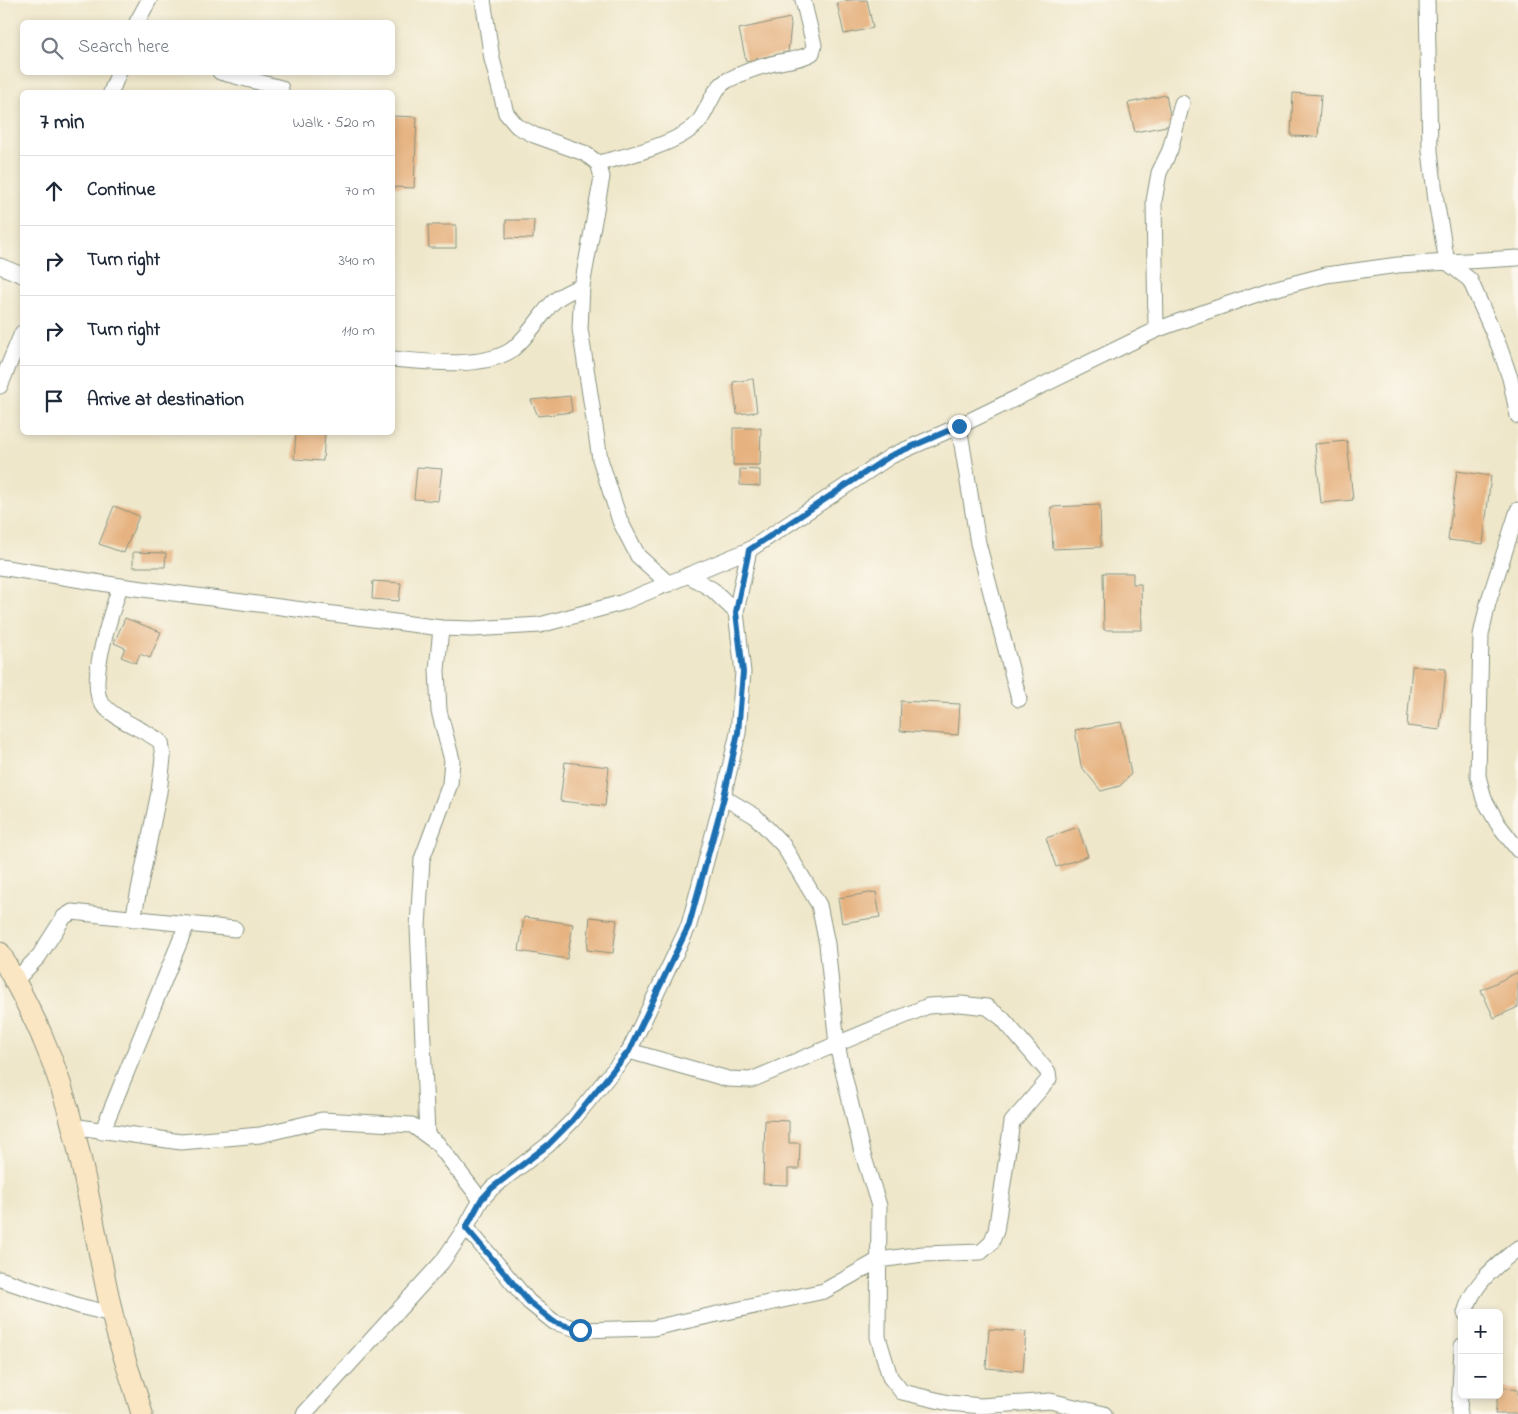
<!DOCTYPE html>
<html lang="en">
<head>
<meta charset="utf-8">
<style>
  :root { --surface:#fff; --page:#f2f2f3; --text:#1f2937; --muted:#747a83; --line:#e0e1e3 }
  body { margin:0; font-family:"Indie Flower",sans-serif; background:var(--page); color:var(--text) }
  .controls { position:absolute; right:15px; bottom:15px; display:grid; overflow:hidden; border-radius:8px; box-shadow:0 2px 8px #0003 }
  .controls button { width:45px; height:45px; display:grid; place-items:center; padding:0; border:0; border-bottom:1px solid var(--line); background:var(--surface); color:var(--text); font:25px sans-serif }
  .stop { position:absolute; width:15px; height:15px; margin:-11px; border:4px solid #1f6fb2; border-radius:50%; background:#fff }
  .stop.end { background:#1f6fb2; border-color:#fff; box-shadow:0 1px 5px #0008 }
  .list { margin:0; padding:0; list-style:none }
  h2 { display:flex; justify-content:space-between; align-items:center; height:65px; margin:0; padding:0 20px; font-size:21px }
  h2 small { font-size:16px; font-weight:400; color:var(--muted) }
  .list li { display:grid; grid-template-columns:32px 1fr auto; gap:15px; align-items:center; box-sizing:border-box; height:70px; padding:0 20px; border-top:1px solid var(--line) }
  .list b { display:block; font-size:19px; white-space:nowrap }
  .list em { font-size:16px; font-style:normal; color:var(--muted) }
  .icon { flex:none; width:28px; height:28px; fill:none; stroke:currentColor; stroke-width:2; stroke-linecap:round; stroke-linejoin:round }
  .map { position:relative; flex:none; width:1518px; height:1414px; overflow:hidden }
  .search { position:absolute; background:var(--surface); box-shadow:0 2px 8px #0003; left:20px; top:20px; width:375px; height:55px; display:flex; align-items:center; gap:12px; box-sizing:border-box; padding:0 18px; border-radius:8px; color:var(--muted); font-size:19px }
  .panel { position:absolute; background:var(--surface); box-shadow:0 2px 8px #0003; left:20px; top:90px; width:375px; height:345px; border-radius:8px }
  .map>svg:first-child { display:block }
  .building { fill:#e6b280 }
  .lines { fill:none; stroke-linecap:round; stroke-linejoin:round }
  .street-casing { stroke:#87927f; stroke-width:17 }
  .secondary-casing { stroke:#87927f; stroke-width:23 }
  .street { stroke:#fff; stroke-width:15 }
  .secondary { stroke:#fbe6c4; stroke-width:21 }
  .route { stroke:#1f6fb2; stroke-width:6 }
</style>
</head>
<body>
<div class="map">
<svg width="1518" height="1414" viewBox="0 0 1518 1414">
  <rect width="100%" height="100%" fill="#fbf7ec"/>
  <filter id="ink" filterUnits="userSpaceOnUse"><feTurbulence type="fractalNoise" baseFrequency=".02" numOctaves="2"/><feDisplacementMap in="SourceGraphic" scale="10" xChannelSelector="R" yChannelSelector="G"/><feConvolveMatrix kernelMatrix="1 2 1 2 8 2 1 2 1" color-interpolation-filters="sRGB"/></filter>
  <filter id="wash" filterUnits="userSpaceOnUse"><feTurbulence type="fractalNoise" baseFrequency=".0096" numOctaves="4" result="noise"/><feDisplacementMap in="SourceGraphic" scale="20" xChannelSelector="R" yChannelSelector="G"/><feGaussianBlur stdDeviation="1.12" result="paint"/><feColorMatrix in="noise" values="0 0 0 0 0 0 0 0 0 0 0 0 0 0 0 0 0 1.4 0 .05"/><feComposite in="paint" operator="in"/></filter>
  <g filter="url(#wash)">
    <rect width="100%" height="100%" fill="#efe7ca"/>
    <g id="blocks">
      <g class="building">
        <polygon points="849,0 867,0 873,28 844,34 837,3"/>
        <polygon points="790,18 791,25 788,52 746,61 739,29"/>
        <polygon points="1293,93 1321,95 1318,137 1291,136"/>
        <polygon points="1166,95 1172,125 1135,132 1128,103"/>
        <polygon points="392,116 417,117 414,188 392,187"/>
        <polygon points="506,220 534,220 533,239 506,238"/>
        <polygon points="428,225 456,225 456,248 429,248"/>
        <polygon points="753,379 757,412 737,414 733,382"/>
        <polygon points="570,396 572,412 538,416 531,400"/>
        <polygon points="733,428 761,428 760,465 733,465"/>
        <polygon points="296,432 325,432 323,461 294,459"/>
        <polygon points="1347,441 1353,500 1321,503 1315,444"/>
        <polygon points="417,467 442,469 438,501 414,499"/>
        <polygon points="740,469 760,470 760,486 740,485"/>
        <polygon points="1457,471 1491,476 1483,544 1448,540"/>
        <polygon points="1100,505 1101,547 1053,549 1051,507"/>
        <polygon points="114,506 139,516 124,553 99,544"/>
        <polygon points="133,552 166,553 165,567 133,567"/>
        <polygon points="1103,573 1133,573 1133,584 1141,584 1142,630 1104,630"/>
        <polygon points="373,581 401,583 399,601 372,599"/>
        <polygon points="125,618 161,632 150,658 140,654 136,663 121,657 125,648 114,643"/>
        <polygon points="1412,666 1446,669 1440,730 1407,726"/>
        <polygon points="901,701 960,704 958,735 900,731"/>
        <polygon points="1121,722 1131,774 1120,786 1101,791 1081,766 1075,730"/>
        <polygon points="565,762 609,767 605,806 560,801"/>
        <polygon points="1078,827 1088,856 1056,867 1046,838"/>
        <polygon points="876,892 880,917 842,923 838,898"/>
        <polygon points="524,917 573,924 567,959 519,951"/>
        <polygon points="590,917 617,920 613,953 587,950"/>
        <polygon points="1518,972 1518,1007 1494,1018 1481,990"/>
        <polygon points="765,1120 789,1121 789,1143 800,1143 799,1169 788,1169 788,1185 763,1184"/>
        <polygon points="989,1329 1026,1332 1023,1371 986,1368"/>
        <polygon points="1499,1387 1518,1390 1518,1414 1495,1414"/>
      </g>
    </g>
  </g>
  <g filter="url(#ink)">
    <use href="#blocks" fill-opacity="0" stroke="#87927f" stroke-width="1"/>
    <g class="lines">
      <g class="street-casing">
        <g id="street">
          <polyline points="483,0 492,59 506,113 517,126 534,135 584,153 598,163 602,177 582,286 580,329 600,459 620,521 638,556 669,584"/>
          <polyline points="1427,0 1430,151 1436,201 1447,262 1470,280 1499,346 1510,378 1518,416"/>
          <polyline points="137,22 149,0"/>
          <polyline points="220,72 281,88"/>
          <polyline points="111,92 119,72"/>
          <path d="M598,163C624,157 684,143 700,120C709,107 713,88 728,80C740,74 755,68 768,65C783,60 798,61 812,53L814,45L803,0"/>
          <polyline points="0,266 22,275"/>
          <polyline points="1156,330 1154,201 1159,173 1170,150 1182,103"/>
          <path d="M392,359C426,362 480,369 510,351C516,347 524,338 529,332C551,306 547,300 582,286"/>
          <polyline points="0,386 22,333"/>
          <polyline points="959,426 978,543 1019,699"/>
          <polyline points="1518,510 1488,603 1481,635 1478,776 1484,799 1498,824 1518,850"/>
          <polyline points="0,567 120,586 441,628 472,629 540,625 621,603 749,550 891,456 959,426 1156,330 1205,312 1269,290 1326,275 1398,265 1518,258"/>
          <polyline points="688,575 713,590 736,612"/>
          <path d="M120,586C113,610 85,685 103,705C119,722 142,728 161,742L163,758L159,792L133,919"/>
          <polyline points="723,797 755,816 783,845 819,905 827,944 837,1045 861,1148 879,1206 878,1337 890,1377 902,1392 949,1403 981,1406 1050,1401 1104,1414"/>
          <polyline points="15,981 39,956 64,917 72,912 235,929"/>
          <polyline points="72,1126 181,1142 260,1135 322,1120 412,1125 437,1143 481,1200"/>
          <polyline points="102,1132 187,924"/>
          <polyline points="427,1134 418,927 422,859 450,784 452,760 439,711 437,670 441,628"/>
          <polyline points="466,1227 529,1302 554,1322 580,1330 653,1328 824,1291 879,1260 923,1254 981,1252 991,1243 996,1231 1012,1122 1049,1079 1048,1072 1002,1018 987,1007 961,1004 928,1006 751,1080 728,1079 629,1051"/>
          <polyline points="0,1279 79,1306 112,1314"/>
          <path d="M1465,1313C1473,1283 1495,1267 1518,1248"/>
          <polyline points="304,1414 442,1262 466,1227 481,1200 492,1188 548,1145 572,1121 629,1051 689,925 723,797 738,733 743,672 736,612 749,550"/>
          <polyline points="1459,1414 1462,1346"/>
        </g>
      </g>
      <g class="secondary-casing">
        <path id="secondary" d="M0,953C15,982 32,1011 44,1041C81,1126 91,1222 112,1313C119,1347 133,1380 142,1414"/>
      </g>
      <use href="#street" class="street"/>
      <use href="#secondary" class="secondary"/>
    </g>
  </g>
  <g class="lines" filter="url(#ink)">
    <polyline class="route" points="580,1330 554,1322 529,1302 466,1228 481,1200 492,1188 548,1145 572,1121 629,1051 689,925 724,797 738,733 743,672 736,612 749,550 890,456 959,426"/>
  </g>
</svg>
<div class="controls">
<button>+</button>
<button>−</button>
</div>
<div class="stop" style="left:580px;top:1330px"></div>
<div class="stop end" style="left:959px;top:426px"></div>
<div class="search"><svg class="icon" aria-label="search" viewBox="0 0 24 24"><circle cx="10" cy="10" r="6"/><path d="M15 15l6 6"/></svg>Search here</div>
<section class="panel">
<h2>7 min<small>Walk · 520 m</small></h2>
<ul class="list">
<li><svg class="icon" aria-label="ahead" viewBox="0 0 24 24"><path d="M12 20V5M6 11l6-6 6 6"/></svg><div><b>Continue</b></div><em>70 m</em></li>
<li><svg class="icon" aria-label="right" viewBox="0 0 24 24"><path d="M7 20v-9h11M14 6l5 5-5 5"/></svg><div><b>Turn right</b></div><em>340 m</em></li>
<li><svg class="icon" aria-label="right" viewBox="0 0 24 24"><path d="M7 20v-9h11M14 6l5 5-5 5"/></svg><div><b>Turn right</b></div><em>110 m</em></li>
<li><svg class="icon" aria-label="arrive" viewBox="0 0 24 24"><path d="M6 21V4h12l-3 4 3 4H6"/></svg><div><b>Arrive at destination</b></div></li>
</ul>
</section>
</div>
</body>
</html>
